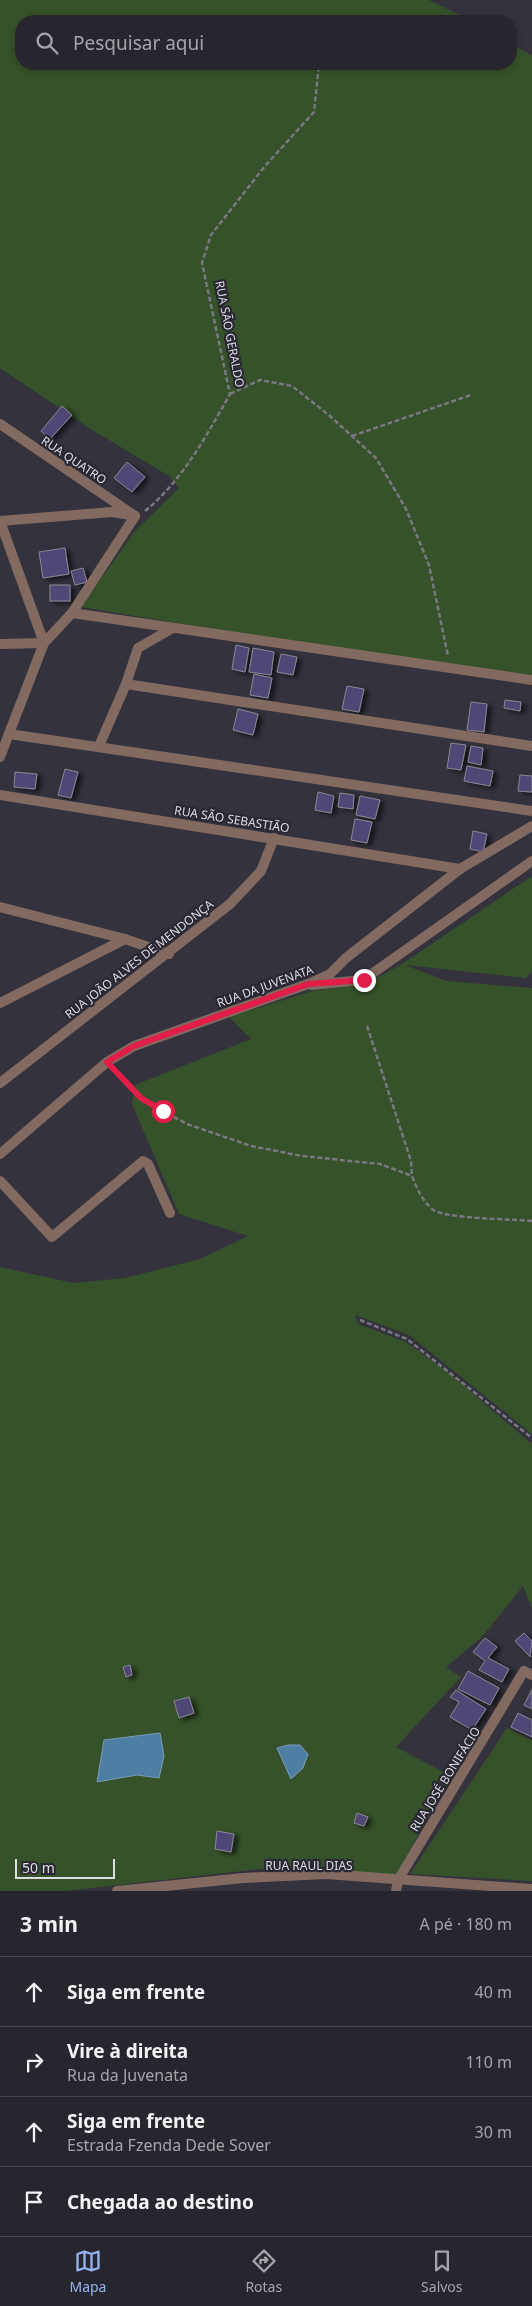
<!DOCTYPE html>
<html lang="pt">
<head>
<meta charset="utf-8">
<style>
  :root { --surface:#27262e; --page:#2f2e36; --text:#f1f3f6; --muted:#a4a5aa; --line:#43434a; --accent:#95b2f1 }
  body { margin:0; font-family:"Noto Sans",sans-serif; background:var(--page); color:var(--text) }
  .scale { position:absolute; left:15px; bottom:12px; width:100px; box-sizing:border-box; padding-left:5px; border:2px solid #dfdee5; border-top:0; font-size:14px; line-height:18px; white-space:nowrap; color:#dfdee5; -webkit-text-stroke:4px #2a2833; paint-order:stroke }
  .stop { position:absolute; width:15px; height:15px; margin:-11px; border:4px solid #e11d48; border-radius:50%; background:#fff }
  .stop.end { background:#e11d48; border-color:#fff; box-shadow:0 1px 5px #0008 }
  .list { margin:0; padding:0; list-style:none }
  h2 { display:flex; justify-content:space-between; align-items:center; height:65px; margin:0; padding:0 20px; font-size:21px }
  h2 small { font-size:16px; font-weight:400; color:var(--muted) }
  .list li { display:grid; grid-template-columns:32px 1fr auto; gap:15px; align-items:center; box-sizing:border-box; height:70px; padding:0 20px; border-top:1px solid var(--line) }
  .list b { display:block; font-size:19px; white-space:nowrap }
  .list p { margin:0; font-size:16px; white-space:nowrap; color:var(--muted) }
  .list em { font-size:16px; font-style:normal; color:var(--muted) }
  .icon { flex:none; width:28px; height:28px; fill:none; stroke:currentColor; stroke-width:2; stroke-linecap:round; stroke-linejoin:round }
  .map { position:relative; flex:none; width:532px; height:1891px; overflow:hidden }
  .search { position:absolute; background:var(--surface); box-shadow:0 2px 8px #0003; left:15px; right:15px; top:15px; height:55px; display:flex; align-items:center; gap:12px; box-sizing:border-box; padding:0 18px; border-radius:20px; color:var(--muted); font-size:19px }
  .sheet { height:345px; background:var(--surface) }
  nav { display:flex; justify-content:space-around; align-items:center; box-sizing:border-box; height:70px; border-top:1px solid var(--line); background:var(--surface); font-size:14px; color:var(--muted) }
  nav a { display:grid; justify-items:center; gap:2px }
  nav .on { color:var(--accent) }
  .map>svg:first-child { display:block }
  .green { fill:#36522a }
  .water { fill:#4e7fa3; stroke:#7a9cb7 }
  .building { fill:#504675; stroke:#898793; filter:url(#shadow) }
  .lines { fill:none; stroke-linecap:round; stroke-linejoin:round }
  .path { stroke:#797781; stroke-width:2.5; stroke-dasharray:5 2.5; stroke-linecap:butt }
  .street { stroke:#836a61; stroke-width:10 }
  .route { stroke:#e11d48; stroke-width:6 }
  .labels { text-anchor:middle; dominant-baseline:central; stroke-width:4.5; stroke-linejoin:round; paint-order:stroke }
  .street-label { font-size:12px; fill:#dfdee5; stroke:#2a2833 }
</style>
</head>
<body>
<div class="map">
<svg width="532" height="1891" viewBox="0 0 532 1891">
  <defs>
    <filter id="shadow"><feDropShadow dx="4.5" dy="2.5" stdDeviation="2.5" flood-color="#0009"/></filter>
  </defs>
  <rect width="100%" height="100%" fill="#34323d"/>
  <g class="green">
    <polygon points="0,0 429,0 472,21 21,21 21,64 511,64 511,43 532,56 532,675 261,637 81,607 134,532 179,488 169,476 89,428 0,368"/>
    <polygon points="532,876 532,971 526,978 405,965 446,981 532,988 532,1434 409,1335 355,1315 358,1324 406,1342 449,1373 532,1444 532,1608 523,1586 482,1637 446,1667 461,1677 396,1747 451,1776 396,1875 278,1867 65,1891 0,1891 0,1267 73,1283 125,1278 200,1259 248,1236 179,1214 132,1104 135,1085 251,1039 229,1017 312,991 366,984 402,964"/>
    <polygon points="507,1728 532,1740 532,1881 410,1874"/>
  </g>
  <g class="water">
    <polygon points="160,1733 164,1756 159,1778 137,1775 97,1782 104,1740"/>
    <polygon points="288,1745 300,1745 308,1754 303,1768 291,1779 277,1748"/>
  </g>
  <g class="building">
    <polygon points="62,406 72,415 50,439 41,431"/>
    <polygon points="127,462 145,477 132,492 114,478"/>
    <polygon points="65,548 69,574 43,578 39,552"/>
    <polygon points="83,568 87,582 75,585 71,571"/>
    <rect x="50" y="585" width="20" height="16"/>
    <polygon points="236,645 249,648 245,672 232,669"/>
    <polygon points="253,648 274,652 271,675 249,672"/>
    <polygon points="281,654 297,657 293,675 277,672"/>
    <polygon points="254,674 272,678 268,698 250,695"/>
    <polygon points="347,686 364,689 359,712 342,709"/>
    <polygon points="505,700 521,702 520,711 504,708"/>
    <polygon points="471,702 487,704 484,732 467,730"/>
    <polygon points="238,709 258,714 253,735 233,730"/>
    <polygon points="451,743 466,745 461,770 447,768"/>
    <polygon points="471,746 483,748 481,765 468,762"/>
    <polygon points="467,766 493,771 490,786 464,781"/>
    <polygon points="65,769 78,772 71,798 58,795"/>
    <polygon points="15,772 37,774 35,789 14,787"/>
    <polygon points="520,775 532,776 532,792 518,791"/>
    <polygon points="318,792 334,796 331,813 315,810"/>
    <polygon points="340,793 354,795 353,809 338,807"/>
    <polygon points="360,796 380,800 375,819 356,815"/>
    <polygon points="355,819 372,822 367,843 351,840"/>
    <polygon points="473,831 487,834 483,852 470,849"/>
    <polygon points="524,1633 532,1641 530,1657 515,1641"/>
    <polygon points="485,1638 497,1647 488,1658 509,1669 502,1682 479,1670 485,1661 473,1652"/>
    <polygon points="130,1665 132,1675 126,1677 123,1667"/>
    <polygon points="468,1671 499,1688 490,1705 458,1689"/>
    <polygon points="532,1689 532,1709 524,1705"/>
    <polygon points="456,1690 486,1709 472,1730 450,1717 459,1702 450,1697"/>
    <polygon points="189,1697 194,1713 179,1718 174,1701"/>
    <polygon points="518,1713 532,1720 532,1737 511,1727"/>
    <polygon points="357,1813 368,1817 364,1826 354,1823"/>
    <polygon points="217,1831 234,1834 231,1852 215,1849"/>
  </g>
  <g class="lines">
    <g class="path">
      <polyline points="230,394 260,380 292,386 330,416 376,458 406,509 429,565 448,656"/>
      <polyline points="352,436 471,395"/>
      <path d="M145,511C182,481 207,435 230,394L202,263L211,235L265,166L314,112L319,64"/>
      <polyline points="367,1026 411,1161 412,1176"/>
      <path d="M116,1071L141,1099L187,1124L251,1146L302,1156L380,1164L412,1176C417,1189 422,1200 432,1209C442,1219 514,1219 532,1221"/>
      <polyline points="360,1320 407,1339 532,1438"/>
    </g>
    <g class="street">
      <polyline points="0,424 135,516"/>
      <polyline points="0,521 44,643 0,644"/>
      <polyline points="0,521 112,512 131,515"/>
      <polyline points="72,613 532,680"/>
      <polyline points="126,684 532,746"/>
      <polyline points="9,734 532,811"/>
      <polyline points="99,746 126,684 138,648 171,629"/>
      <polyline points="0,757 44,643 72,613 135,516"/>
      <polyline points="0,795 460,869"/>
      <polyline points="0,907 125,939 169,954"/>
      <polyline points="311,985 363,980 532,861"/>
      <polyline points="0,1003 125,939"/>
      <polyline points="0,1083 230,904 261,871 274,838"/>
      <polyline points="0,1154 107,1062 134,1046 308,984 330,974 346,958 460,869 532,826"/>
      <polyline points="0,1181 52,1237 143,1161 148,1164 170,1213"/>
      <polyline points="117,1891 243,1878 326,1874 532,1889"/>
      <polyline points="396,1891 398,1880 524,1671 532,1675"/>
    </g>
  </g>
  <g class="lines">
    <polyline class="route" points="163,1111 141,1098 107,1062 134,1046 308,984 364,980"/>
  </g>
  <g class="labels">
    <g class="street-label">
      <text transform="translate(230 334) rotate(79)">RUA SÃO GERALDO</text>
      <text transform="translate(74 460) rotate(34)">RUA QUATRO</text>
      <text transform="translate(232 819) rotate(9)">RUA SÃO SEBASTIÃO</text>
      <text transform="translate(139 959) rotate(-38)">RUA JOÃO ALVES DE MENDONÇA</text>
      <text transform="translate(265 986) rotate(-20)">RUA DA JUVENATA</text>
      <text transform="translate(445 1779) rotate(-58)">RUA JOSÉ BONIFÁCIO</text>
      <text x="309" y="1865">RUA RAUL DIAS</text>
    </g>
  </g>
</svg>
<div class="scale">50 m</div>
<div class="stop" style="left:163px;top:1111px"></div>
<div class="stop end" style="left:364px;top:980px"></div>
<div class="search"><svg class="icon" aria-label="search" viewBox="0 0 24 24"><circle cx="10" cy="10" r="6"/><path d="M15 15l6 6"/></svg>Pesquisar aqui</div>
</div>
<section class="sheet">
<h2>3 min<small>A pé · 180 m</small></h2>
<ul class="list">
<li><svg class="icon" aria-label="ahead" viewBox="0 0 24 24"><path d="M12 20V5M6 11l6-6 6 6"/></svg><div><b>Siga em frente</b></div><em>40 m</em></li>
<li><svg class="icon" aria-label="right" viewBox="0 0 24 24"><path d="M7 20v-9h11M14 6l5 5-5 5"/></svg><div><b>Vire à direita</b><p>Rua da Juvenata</p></div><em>110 m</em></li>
<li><svg class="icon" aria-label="ahead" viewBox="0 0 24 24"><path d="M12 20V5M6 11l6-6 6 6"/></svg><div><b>Siga em frente</b><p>Estrada Fzenda Dede Sover</p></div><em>30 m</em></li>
<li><svg class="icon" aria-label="arrive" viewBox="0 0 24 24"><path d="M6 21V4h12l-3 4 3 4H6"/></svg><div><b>Chegada ao destino</b></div></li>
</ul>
</section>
<nav>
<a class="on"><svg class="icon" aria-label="map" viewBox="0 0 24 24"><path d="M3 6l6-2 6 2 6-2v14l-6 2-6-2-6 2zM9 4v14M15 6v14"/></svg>Mapa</a>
<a><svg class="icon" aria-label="directions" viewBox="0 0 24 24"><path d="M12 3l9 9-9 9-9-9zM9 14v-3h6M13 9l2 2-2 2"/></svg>Rotas</a>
<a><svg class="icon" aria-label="saved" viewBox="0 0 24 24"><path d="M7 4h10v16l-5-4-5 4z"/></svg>Salvos</a>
</nav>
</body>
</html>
